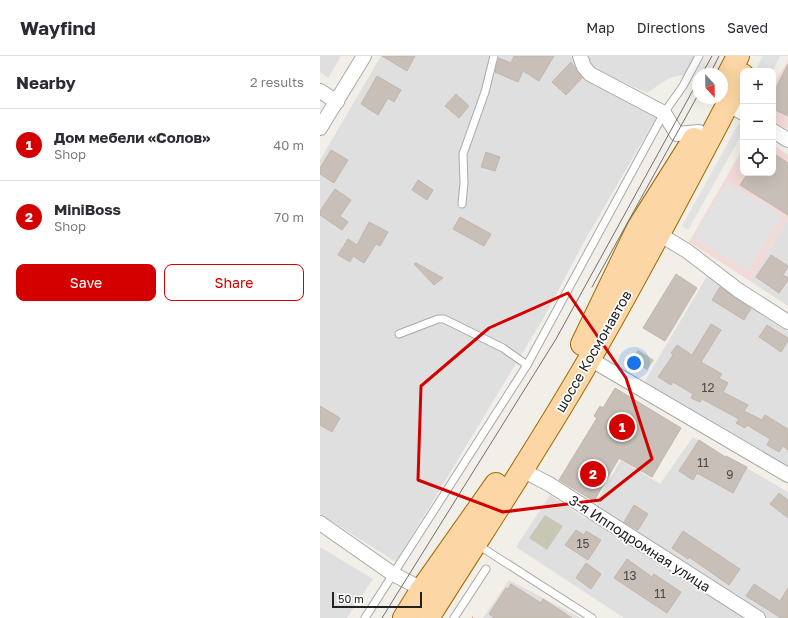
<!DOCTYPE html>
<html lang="en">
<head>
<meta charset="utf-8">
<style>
  :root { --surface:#fff; --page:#f7f7f7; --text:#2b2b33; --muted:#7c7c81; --line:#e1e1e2; --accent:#d40000 }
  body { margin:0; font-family:"Golos Text",sans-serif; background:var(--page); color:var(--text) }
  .controls { position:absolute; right:12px; top:12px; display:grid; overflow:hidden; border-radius:8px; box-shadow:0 4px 16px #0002 }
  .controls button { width:36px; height:36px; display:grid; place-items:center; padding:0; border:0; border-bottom:1px solid var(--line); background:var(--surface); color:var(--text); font:20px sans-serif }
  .compass { position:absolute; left:372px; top:12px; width:36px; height:36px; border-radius:50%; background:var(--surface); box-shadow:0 4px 16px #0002; rotate:158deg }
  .scale { position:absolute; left:12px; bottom:10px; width:90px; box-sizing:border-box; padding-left:4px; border:2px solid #222; border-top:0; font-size:11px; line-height:14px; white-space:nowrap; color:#222; -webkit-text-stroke:3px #fff; paint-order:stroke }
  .you { position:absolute; left:314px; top:307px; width:14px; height:14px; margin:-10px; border:3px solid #fff; border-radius:50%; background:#1a73e8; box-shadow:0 0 0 6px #1a73e833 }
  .badge { display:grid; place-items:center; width:26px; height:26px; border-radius:50%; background:var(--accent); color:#fff; font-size:13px; font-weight:700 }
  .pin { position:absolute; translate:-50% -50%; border:2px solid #fff; box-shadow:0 1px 4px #0006 }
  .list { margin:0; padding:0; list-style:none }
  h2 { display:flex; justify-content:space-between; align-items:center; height:52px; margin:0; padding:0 16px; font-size:17px }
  h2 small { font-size:13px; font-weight:400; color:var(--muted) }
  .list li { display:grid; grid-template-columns:26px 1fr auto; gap:12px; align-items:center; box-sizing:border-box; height:72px; padding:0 16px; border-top:1px solid var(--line) }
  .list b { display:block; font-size:15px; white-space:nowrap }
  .list p { margin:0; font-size:13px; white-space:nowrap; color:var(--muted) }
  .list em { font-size:13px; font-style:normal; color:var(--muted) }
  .actions { display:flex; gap:8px; padding:12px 16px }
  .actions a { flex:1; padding:9px 0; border:1px solid var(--accent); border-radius:8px; text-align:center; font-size:14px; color:var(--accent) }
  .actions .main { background:var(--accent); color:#fff }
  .icon { flex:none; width:22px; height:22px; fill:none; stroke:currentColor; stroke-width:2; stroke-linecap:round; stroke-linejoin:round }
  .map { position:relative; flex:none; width:468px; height:562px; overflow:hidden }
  header { display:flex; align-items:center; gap:24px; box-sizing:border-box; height:56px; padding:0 20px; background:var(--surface); border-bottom:1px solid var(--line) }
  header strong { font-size:19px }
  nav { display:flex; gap:22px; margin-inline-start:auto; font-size:14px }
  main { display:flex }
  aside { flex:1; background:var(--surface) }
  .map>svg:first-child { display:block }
  .residential { fill:#e0dfdf }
  .commercial { fill:#f2dad9 }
  .construction { fill:#c7c7b4 }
  .parking { fill:#e2e2e2 }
  .building { fill:#c7bfb8; stroke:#c4b6ab }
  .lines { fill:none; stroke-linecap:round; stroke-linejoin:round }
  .lane-casing { stroke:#a9a9a9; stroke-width:9 }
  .street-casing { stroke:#a9a9a9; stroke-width:16 }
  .primary-casing { stroke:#a06b00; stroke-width:24 }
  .path { stroke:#fa8072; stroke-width:2; stroke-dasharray:2 2; stroke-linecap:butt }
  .lane { stroke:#fff; stroke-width:7 }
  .street { stroke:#fff; stroke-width:14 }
  .primary { stroke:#fcd6a4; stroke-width:22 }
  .tram { stroke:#707070; stroke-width:1 }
  .marked { fill:none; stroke:#d40000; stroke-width:3; stroke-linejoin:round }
  .labels { text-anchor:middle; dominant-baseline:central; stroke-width:3.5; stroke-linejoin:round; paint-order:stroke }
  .number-label { font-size:12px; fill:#4b4948 }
  .street-label { font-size:14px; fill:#222; stroke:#fff }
</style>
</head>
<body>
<header>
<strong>Wayfind</strong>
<nav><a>Map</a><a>Directions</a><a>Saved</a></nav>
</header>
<main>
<aside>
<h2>Nearby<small>2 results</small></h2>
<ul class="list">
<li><span class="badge">1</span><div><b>Дом мебели «Солов»</b><p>Shop</p></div><em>40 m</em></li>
<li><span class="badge">2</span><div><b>MiniBoss</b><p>Shop</p></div><em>70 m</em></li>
</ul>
<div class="actions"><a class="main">Save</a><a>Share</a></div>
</aside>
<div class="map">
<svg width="468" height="562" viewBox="0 0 468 562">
  <rect width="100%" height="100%" fill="#f2efe9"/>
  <g class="residential">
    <polygon points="0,0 21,0 8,22 0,16"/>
    <polygon points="61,0 250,0 337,60 264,186 223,263 76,506 0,458 0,104"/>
    <polygon points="268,0 378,0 368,18 349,22 327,37 268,10"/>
    <polygon points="468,163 468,250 430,225"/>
    <polygon points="387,220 468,276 468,416 322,330"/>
    <polygon points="373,381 468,436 468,562 304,562 196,491 230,439 266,463 301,404 340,428"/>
    <polygon points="0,491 53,523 27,562 0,562"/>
    <polygon points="189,524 261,562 163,562"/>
  </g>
  <g class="commercial">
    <polygon points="468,3 468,74 453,66 453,31"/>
    <polygon points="453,89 468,99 468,163 430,225 369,186 423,92 423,117 453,117"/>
  </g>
  <g class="construction">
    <polygon points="318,294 334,304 327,314 311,304"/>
    <polygon points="225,459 243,470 227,494 209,482"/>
  </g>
  <g class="parking">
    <polygon points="443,0 460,0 453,15 435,15"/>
    <polygon points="419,67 423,70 423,76 368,174 362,170"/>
    <polygon points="407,126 462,159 428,215 373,182"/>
  </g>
  <g class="building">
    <polygon points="62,0 95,0 87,15"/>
    <polygon points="194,0 234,0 219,25 203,15 198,26 175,16 179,2 191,7"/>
    <polygon points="251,6 262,22 246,39 232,26"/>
    <polygon points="468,8 468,60 453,53 453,38"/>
    <polygon points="57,20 81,34 74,46 68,42 58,59 41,48"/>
    <polygon points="136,38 149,50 139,62 125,50"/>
    <polygon points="11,94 28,104 14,127 0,118 0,112"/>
    <polygon points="166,96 180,101 175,115 161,111"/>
    <polygon points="453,97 468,107 468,159 420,129 428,117 453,117"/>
    <polygon points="98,124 113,134 107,144 92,134"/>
    <polygon points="15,133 31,144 20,160 28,166 22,174 0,159 0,155"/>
    <polygon points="140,161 171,178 164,190 133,173"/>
    <polygon points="49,166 68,176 60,190 56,188 44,207 33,200 30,206 18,199 28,183 37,189"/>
    <polygon points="451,199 468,210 463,219 468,222 468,224 459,237 436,221"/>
    <polygon points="96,207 123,222 114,229 94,208"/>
    <polygon points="356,218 377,232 345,285 323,272"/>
    <polygon points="400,231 431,253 424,264 392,244"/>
    <polygon points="391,268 401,274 381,306 402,318 399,322 408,327 403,336 428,349 424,355 442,364 445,359 468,373 468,394 463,390 459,396 447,389 450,383 427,369 425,372 416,367 419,363 382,343 380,346 371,342 373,338 353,326 351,329 338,321 353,299 351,297 357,289 372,299"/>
    <polygon points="447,269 468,282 468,285 461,296 439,281"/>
    <polygon points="295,332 361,372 332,421 299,402 274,445 239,424 277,362 274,360 280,350 283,352"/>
    <polygon points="0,350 20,362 12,376 0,369"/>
    <polygon points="379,384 405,401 406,400 427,411 413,437 377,417 373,424 359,415"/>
    <polygon points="459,437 468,444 468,462 450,448"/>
    <polygon points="314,449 328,458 318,474 304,466"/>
    <polygon points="256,474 264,479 266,475 281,484 268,504 245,489"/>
    <polygon points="363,475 420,513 409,529 369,501 368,503 352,492"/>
    <polygon points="307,503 332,521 334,518 361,536 347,557 294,522"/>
    <polygon points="266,507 281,518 271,533 256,522"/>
    <polygon points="191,528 221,547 223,543 252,562 174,562 169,558 186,532 188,533"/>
    <polygon points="434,528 460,545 468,532 468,562 461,562 426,540"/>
  </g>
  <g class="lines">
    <g class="lane-casing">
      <g id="lane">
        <polyline points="142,148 144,127 143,98 165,36 174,0"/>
        <polyline points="79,278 118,263 124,263 183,292 207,309"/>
        <polyline points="158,489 272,562"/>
        <polyline points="45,562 207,309 344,57 363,30 379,0"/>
        <polyline points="134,562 166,513"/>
      </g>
    </g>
    <g class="street-casing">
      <g id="street">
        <polyline points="260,0 264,11 270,18 344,57 357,78 379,76"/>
        <polyline points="0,35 17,46"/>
        <polyline points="407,48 423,57"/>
        <polyline points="0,72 44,0"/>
        <polyline points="453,75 468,84"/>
        <polyline points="339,178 367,195 418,234 468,266"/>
        <polyline points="270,303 468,419"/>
        <polyline points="202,414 229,428 438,562"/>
        <polyline points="0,467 73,518 102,533"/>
      </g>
    </g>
    <g class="primary-casing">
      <g id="primary">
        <polyline points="402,31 418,0"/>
        <polyline points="262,288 318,172 374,83"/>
        <polyline points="84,562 102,533 176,428"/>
        <path d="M108,562C162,476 219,391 270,302C324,209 373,114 423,19"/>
      </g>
    </g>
    <polyline class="path" points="152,562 153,562"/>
    <use href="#lane" class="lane"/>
    <use href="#street" class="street"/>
    <use href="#primary" class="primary"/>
    <g class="tram">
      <polyline points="382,18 392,0"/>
      <polyline points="390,18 399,0"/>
      <polyline points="272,231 378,39"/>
      <polyline points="62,562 236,283 378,25"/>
    </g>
  </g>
  <path class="marked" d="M248,237L306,322L332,403L280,444L183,456L98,424L101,330L169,272Z"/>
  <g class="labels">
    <g class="number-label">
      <text x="388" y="331">12</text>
      <text x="383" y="406">11</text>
      <text x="410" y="418">9</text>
      <text x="263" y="487">15</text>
      <text x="310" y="519">13</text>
      <text x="340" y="537">11</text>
    </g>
    <g class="street-label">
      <text transform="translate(273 295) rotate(-60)">шоссе Космонавтов</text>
      <text transform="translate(320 487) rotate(33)">3-я Ипподромная улица</text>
    </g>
  </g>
</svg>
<div class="controls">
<button>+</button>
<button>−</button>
<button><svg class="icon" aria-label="locate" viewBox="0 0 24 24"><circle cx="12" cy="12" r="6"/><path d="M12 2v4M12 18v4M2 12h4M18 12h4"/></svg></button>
</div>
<svg class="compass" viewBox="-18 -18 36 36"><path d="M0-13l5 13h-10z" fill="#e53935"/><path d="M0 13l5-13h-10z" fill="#7c7c81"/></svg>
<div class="scale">50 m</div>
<div class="you"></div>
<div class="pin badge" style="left:302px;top:371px">1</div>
<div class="pin badge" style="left:273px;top:418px">2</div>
</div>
</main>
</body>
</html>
